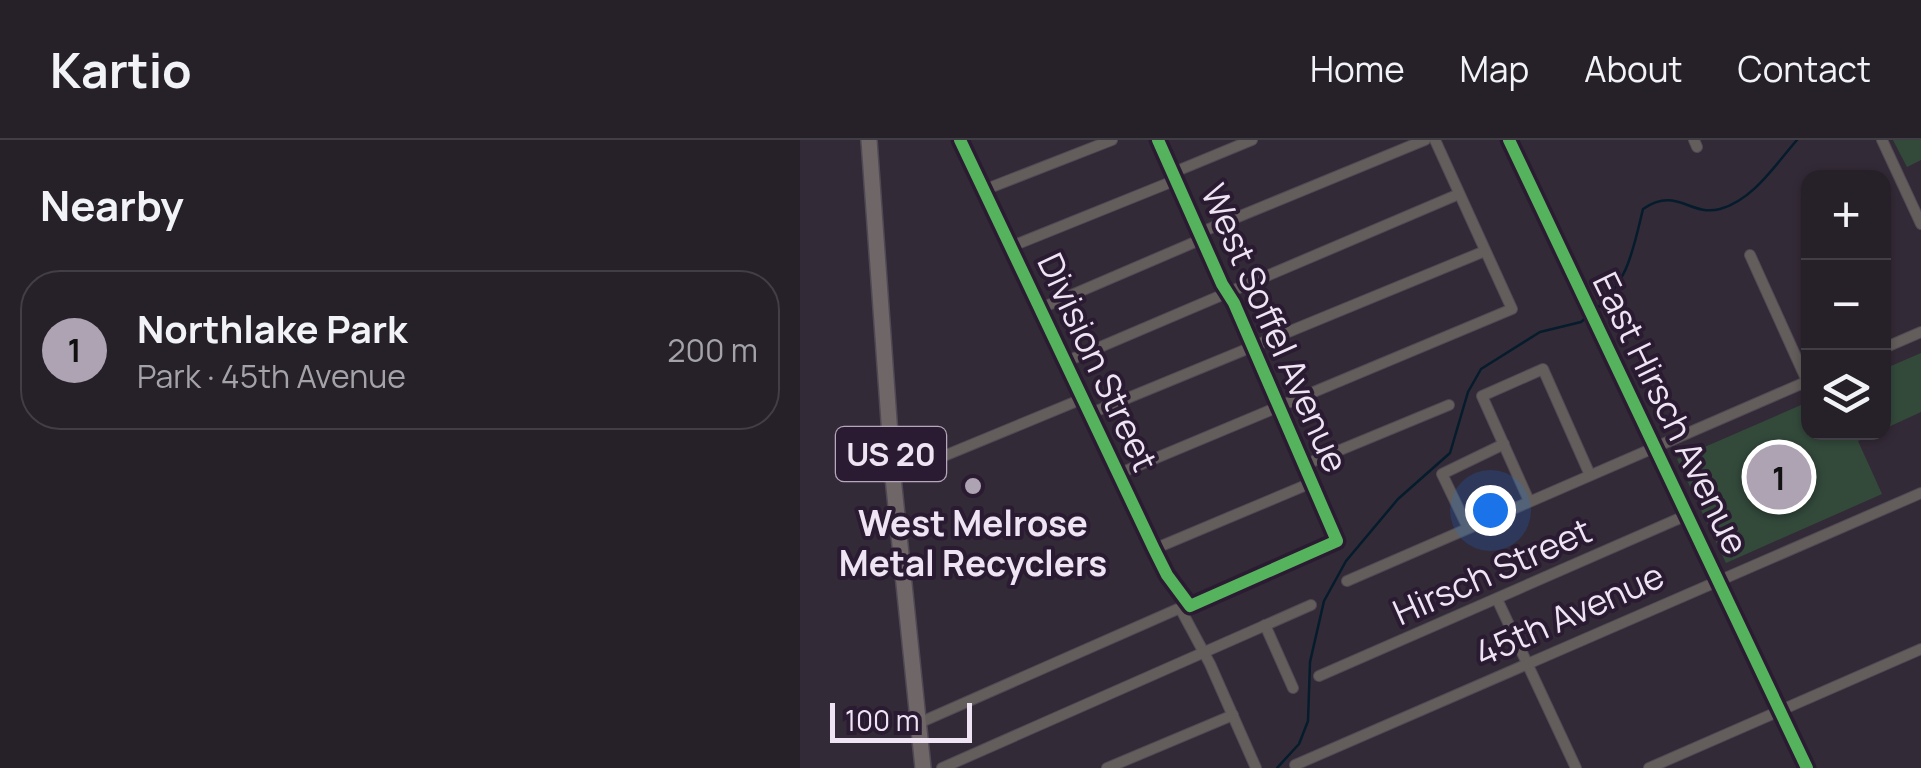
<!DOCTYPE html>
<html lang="en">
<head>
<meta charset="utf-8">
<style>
  :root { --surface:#262029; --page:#2e2831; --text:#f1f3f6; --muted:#a4a3a8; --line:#423e46; --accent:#ada3b2 }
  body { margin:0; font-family:Manrope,sans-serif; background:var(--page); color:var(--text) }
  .controls { position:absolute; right:30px; top:30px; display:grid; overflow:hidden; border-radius:20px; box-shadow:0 2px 8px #0004 }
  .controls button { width:90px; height:90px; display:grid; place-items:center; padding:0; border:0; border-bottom:2px solid var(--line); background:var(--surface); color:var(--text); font:50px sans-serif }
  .scale { position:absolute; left:30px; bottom:25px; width:142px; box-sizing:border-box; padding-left:10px; border:5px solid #eee4f4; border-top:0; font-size:28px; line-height:35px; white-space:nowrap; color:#eee4f4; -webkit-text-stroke:8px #2b1b32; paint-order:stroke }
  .you { position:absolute; left:690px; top:370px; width:35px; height:35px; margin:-25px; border:8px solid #fff; border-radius:50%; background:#1a73e8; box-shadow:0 0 0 15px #1a73e833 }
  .badge { display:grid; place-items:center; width:65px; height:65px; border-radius:50%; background:var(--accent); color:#111; font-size:32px; font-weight:700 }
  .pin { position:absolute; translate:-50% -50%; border:5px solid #fff; box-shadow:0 2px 10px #0006 }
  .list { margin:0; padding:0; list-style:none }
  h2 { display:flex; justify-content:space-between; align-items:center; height:130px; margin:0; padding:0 40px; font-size:42px }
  h2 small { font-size:32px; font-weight:400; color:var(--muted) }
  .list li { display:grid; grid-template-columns:65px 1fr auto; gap:30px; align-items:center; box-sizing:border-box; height:160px; margin:0 20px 20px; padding:0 20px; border:2px solid var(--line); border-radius:40px }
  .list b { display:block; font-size:38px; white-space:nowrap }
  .list p { margin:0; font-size:32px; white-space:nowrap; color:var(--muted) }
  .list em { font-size:32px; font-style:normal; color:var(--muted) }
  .icon { flex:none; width:55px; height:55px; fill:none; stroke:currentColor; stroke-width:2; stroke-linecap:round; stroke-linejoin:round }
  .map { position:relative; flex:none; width:1121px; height:628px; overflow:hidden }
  header { display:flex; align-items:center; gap:60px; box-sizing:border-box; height:140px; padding:0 50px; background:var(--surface); border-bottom:2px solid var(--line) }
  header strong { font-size:48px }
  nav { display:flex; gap:55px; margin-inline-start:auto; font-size:35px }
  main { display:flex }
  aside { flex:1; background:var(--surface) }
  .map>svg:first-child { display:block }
  .green { fill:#334a3b }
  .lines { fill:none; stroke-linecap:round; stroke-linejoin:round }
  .stream { stroke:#051c2c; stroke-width:2.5 }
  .street-casing { stroke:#504954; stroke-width:12 }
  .primary-casing { stroke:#504954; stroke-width:18 }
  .street { stroke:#635e5c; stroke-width:10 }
  .primary { stroke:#6e6667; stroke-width:15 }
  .cycleway-casing { stroke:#2b1b32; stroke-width:19 }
  .cycleway { stroke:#56b35d; stroke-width:12 }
  .poi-dot { fill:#ada3b2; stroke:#2b1b32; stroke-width:4 }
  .labels { text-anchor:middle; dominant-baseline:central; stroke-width:8; stroke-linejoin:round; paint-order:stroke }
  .shield { fill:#2b1b32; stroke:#b4a8ba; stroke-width:2.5 }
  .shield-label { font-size:32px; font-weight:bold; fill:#eee4f4 }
  .street-label { font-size:35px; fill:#eee4f4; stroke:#2b1b32 }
  .poi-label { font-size:35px; font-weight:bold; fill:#eee4f4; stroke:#2b1b32 }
</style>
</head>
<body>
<header>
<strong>Kartio</strong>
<nav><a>Home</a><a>Map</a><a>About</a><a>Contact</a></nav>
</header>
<main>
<aside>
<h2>Nearby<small></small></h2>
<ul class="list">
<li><span class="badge">1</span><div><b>Northlake Park</b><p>Park · 45th Avenue</p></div><em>200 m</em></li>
</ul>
</aside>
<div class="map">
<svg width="1121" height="628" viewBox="0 0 1121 628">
  <rect width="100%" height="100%" fill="#332a37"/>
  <g class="green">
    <polygon points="1093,0 1121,0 1121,20 1107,27"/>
    <polygon points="1121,213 1121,272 1084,289 1084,229"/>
    <polygon points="1008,262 1008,292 1076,293 1058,301 1082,354 926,423 877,319"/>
  </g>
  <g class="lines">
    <g class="stream">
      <path d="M794,171C828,143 833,110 843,69C877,46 890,77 920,69C953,60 975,25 997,0"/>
      <polyline points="477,628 499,604 508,581 510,522 524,461 546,421 598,359 650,313 668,252 681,229 740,192 781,182 788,176"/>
    </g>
    <g class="street-casing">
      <g id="street">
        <polyline points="160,0 354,409 367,435 390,466 537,401 434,163 422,144 358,0"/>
        <polyline points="709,0 1007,628"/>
        <polyline points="894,0 897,7"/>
        <polyline points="1082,0 1121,84"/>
        <polyline points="372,33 452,0"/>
        <polyline points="184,50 312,0"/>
        <polyline points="399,93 625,0"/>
        <polyline points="210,107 376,40"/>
        <polyline points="950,115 1007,241"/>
        <polyline points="239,169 402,99"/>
        <polyline points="1084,208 1121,192"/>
        <polyline points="265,222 659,54"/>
        <polyline points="289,274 685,111"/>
        <polyline points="504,325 649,265"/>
        <polyline points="318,334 712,169 635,0"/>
        <polyline points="93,337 282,259"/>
        <polyline points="729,361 682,256 743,229 790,335"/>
        <polyline points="668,388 642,334 704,304"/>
        <polyline points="354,409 511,343"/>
        <polyline points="547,441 1008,241"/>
        <polyline points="697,459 776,628"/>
        <polyline points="465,485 493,548"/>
        <polyline points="519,536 887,375"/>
        <polyline points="119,583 380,468 410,524 456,628"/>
        <polyline points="495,625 1121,353"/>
        <polyline points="142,628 511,465"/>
        <polyline points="307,628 433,575"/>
        <polyline points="849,628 1121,509"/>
      </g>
    </g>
    <g class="primary-casing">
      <polyline id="primary" points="69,0 93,337 123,628"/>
    </g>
    <use href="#street" class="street"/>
    <use href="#primary" class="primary"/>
    <g class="cycleway-casing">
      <g id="cycleway">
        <polyline points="160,0 354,409 367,435 390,466 537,401 434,163 422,144 358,0"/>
        <polyline points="709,0 1007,628"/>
      </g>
    </g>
    <use href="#cycleway" class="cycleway"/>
  </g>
  <circle class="poi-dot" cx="173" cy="346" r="10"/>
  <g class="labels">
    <rect class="shield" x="36" y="287" width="110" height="54" rx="8"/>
    <g class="shield-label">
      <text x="91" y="314">US 20</text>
    </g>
    <g class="street-label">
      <text transform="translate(475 188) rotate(66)">West Soffel Avenue</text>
      <text transform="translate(298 222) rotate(65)">Division Street</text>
      <text transform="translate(871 273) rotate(64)">East Hirsch Avenue</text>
      <text transform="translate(692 431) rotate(-24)">Hirsch Street</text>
      <text transform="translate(769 474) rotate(-24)">45th Avenue</text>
    </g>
    <g class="poi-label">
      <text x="173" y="383">West Melrose<tspan x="173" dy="40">Metal Recyclers</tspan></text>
    </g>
  </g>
</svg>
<div class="controls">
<button>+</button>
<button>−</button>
<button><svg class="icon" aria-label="layers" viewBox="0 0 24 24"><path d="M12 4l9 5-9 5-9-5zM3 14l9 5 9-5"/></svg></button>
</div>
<div class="scale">100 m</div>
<div class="you"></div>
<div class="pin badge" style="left:979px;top:337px">1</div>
</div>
</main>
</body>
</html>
